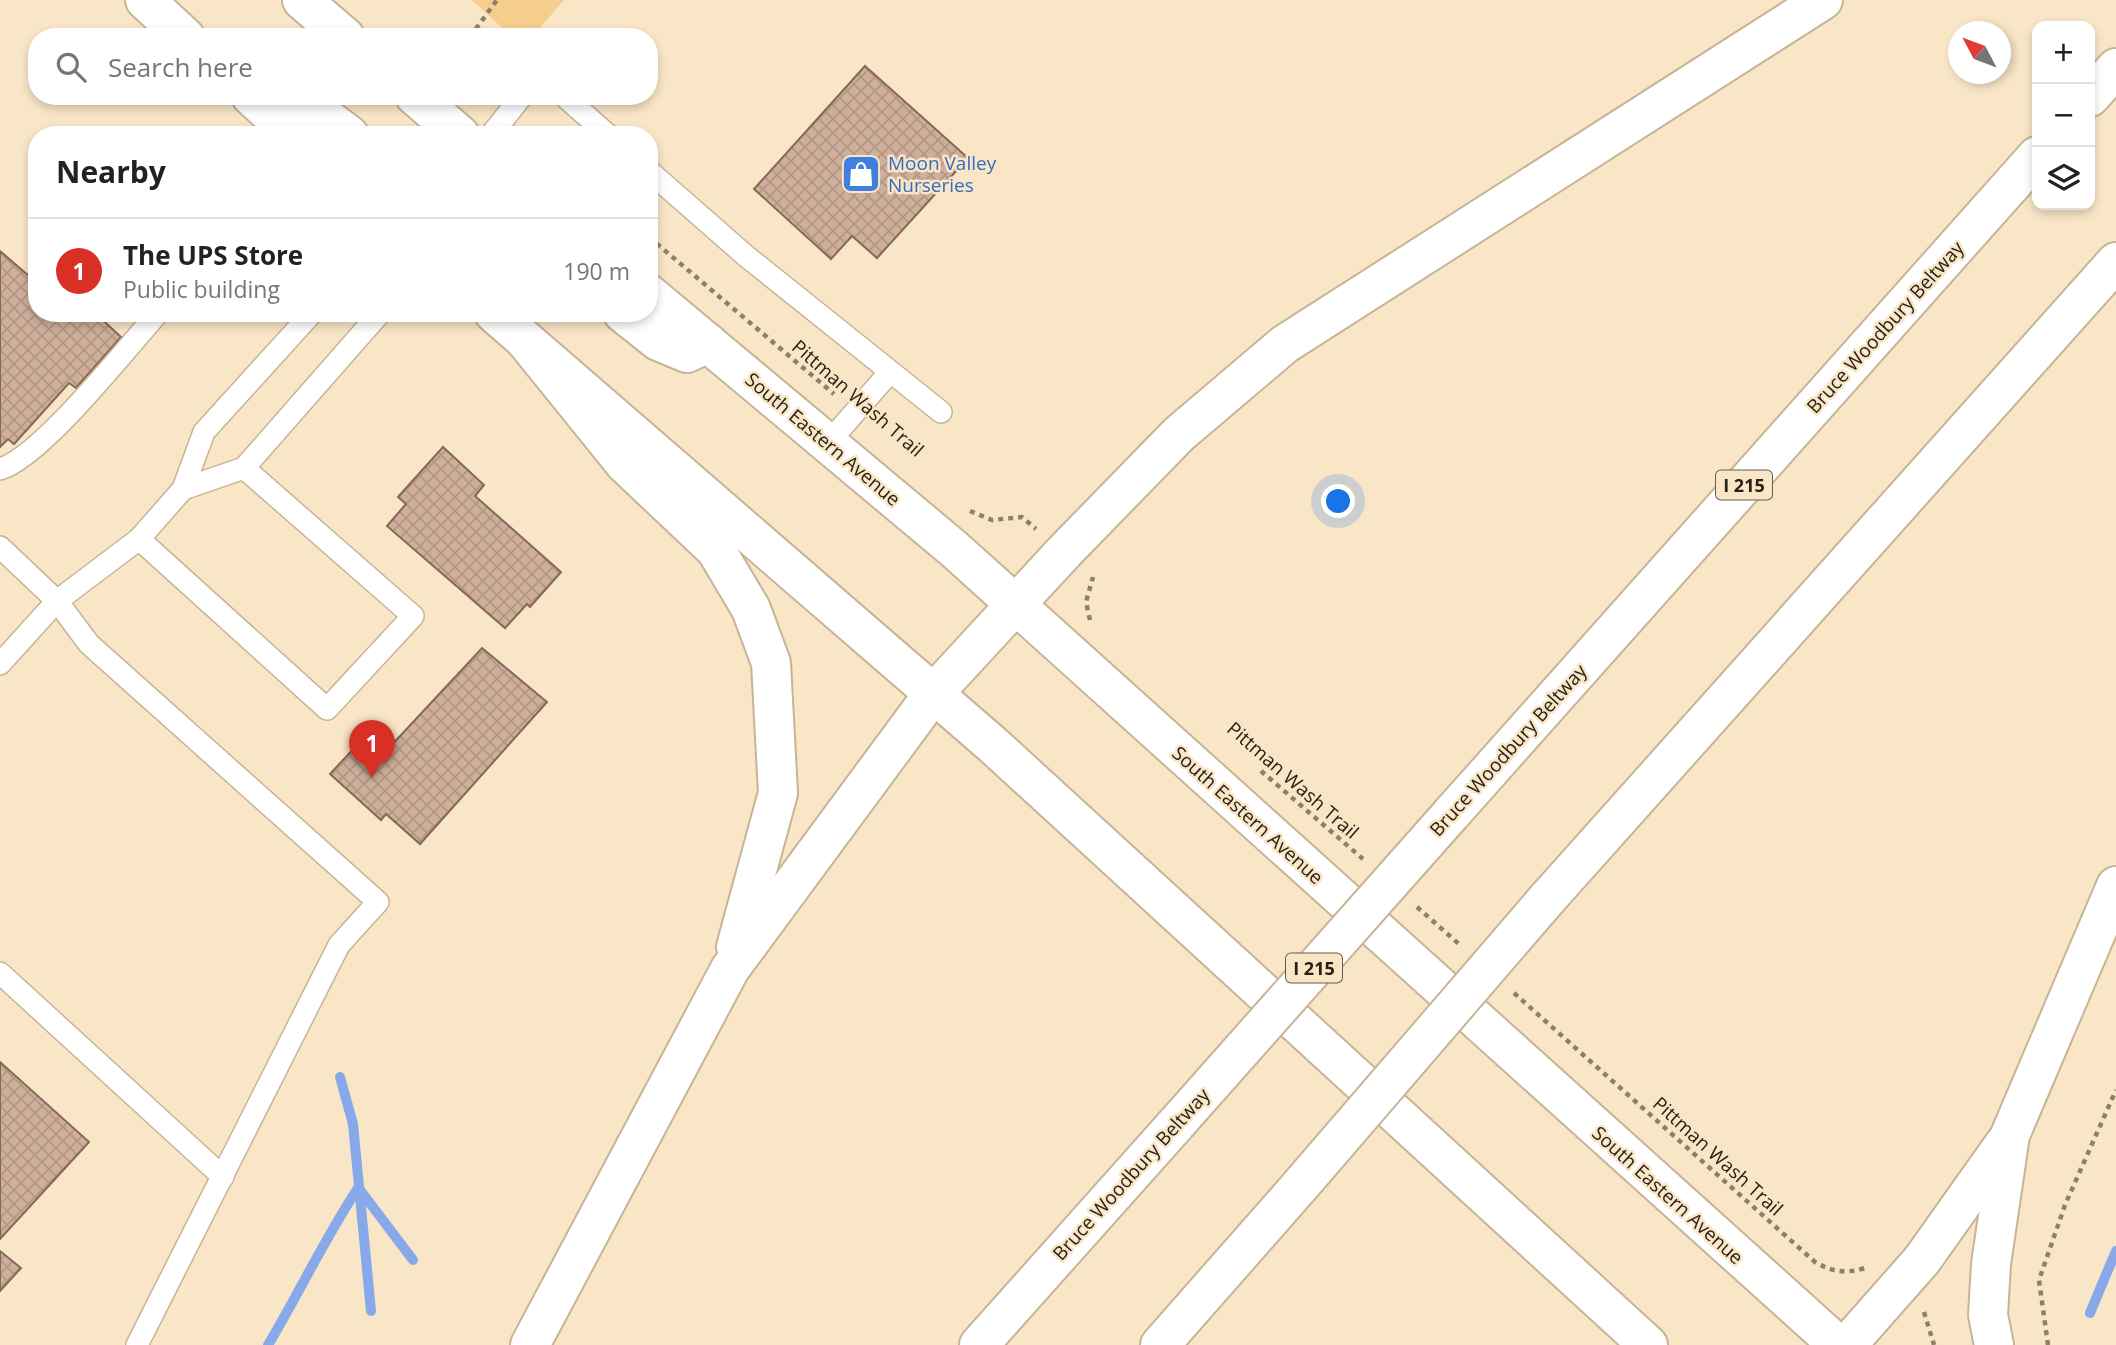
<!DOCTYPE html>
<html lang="en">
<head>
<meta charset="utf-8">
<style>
  :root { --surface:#fff; --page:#f6f6f6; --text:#222; --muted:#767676; --line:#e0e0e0; --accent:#d93025 }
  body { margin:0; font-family:"Open Sans",sans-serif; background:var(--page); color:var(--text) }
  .controls { position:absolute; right:21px; top:21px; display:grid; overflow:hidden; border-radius:14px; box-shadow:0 4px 10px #0003 }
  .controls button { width:63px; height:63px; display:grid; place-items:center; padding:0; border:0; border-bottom:2px solid var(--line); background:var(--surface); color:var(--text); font:35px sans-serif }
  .compass { position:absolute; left:1948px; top:21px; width:63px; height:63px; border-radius:50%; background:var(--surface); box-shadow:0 4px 10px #0003; rotate:311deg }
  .you { position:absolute; left:1339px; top:502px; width:24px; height:24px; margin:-18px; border:5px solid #fff; border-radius:50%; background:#1a73e8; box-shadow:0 0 0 10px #1a73e833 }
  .badge { display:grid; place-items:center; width:46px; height:46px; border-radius:50%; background:var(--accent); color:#fff; font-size:23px; font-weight:700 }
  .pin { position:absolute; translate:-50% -58px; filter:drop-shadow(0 2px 4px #0008) }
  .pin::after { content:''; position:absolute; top:37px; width:24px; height:21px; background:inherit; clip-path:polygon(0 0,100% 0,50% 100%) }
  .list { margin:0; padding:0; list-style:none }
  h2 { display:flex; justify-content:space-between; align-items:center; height:91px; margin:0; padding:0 28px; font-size:30px }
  h2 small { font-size:23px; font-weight:400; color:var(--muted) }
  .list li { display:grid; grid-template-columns:46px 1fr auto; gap:21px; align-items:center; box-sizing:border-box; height:105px; padding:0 28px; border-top:2px solid var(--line) }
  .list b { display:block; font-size:26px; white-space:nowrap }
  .list p { margin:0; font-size:23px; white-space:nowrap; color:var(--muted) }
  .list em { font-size:23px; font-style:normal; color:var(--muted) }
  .icon { flex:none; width:38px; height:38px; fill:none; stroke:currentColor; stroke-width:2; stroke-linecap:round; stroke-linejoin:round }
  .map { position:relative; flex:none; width:2116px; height:1345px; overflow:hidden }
  .search { position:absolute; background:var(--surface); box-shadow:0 4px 10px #0003; left:28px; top:28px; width:630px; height:77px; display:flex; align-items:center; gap:18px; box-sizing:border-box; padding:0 24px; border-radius:28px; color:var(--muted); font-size:26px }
  .panel { position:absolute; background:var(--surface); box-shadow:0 4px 10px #0003; left:28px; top:126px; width:630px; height:196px; border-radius:28px }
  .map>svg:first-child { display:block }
  .green { fill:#f5ce8d }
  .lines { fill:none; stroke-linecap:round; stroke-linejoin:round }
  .stream { stroke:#87a9ea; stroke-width:10 }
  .building { fill:url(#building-cross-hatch); stroke:#856855; stroke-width:2 }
  .service-casing { stroke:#c7b496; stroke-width:24 }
  .primary-casing { stroke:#c7b496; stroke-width:42 }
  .motorway-casing { stroke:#c7b496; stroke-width:42 }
  .path { stroke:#8d806b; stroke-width:4.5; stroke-dasharray:5 5; stroke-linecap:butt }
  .service { stroke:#fff; stroke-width:21 }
  .primary { stroke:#fff; stroke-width:38 }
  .motorway { stroke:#fff; stroke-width:38 }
  .motorway-bridge-casing { stroke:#c7b496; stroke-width:42; stroke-linecap:butt }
  .motorway-bridge { stroke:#fff; stroke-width:38 }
  .labels { text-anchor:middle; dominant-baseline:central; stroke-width:5; stroke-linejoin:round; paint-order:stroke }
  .shield { fill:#f9e6c7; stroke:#675c4a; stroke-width:2 }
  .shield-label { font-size:18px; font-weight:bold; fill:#282115 }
  .shop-label { font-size:19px; fill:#366cbe; stroke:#f9e6c7; text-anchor:start }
  .street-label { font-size:19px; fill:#282115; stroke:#f9e6c7 }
</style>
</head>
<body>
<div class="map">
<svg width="2116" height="1345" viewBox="0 0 2116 1345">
  <defs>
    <pattern id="building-cross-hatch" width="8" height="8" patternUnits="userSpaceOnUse" patternTransform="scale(1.75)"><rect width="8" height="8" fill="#cfaf9b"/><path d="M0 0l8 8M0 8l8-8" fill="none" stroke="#b29685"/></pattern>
  </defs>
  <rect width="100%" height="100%" fill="#f9e6c7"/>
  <polygon class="green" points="472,0 564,0 532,37 512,37"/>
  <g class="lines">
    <g class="stream">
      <polyline points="340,1077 353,1124 371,1311"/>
      <polyline points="360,1190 413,1260"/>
      <polyline points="2090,1313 2116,1251"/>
      <path d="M268,1345C299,1293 325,1238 358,1188"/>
    </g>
  </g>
  <g class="building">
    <polygon points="865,66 968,158 877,258 852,236 831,259 754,189"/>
    <polygon points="0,251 37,283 37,313 95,313 121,337 76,388 69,383 14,444 8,439 0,447"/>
    <polygon points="443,447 484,485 475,496 561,572 530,607 527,604 505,628 387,526 406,504 398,497"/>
    <polygon points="482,648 547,702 420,844 386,814 381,820 330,774 369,732 388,749"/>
    <polygon points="0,1062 89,1142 0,1239"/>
    <polygon points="0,1251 21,1268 0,1291"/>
  </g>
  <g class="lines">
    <g class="service-casing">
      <g id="service">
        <polyline points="564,96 608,135"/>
        <polyline points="491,135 522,96"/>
        <polyline points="649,171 746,256 941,412"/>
        <polyline points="828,443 890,372"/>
        <path d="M0,469C40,458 126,349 158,313"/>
        <polyline points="183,489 244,468 380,313"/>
        <polyline points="139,539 327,709 413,616 244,468"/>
        <polyline points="0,547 57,601 89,644 378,902 339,945 137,1345"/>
        <polyline points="0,664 57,601 139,539 183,489 204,432 312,313"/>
        <polyline points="0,973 223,1177"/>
      </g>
    </g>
    <g class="primary-casing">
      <g id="primary">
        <polyline points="145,0 185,37"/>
        <polyline points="302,0 345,37"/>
        <polyline points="251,96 294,135"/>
        <polyline points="297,96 349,135"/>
        <polyline points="415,96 460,135"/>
        <polyline points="649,294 954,549 1838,1345"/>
        <polyline points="494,313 993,745 1648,1345"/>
        <polyline points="623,313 658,341 687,353 708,343"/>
      </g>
    </g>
    <g class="motorway-casing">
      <g id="motorway">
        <polyline points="2090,97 2116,68"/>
        <polyline points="524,339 625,464 716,550 751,609 771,663 778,793 736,947"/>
        <polyline points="1451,814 2037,156"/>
        <polyline points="1547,899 2116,262"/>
        <polyline points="530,1345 730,969 933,694 1064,552 1179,434 1285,344 1823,0"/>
        <polyline points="979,1345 1177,1123"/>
        <polyline points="1160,1345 1299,1187"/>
        <polyline points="1847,1345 1922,1260 2005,1143"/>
        <polyline points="1994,1345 1988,1315 1991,1264 2010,1135 2116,886"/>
      </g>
    </g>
    <g class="path">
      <polyline points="470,37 497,0"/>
      <polyline points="649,237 834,394"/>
      <polyline points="970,511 992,520 1022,517 1036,529"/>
      <polyline points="1090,620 1086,602 1093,577"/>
      <polyline points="1261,771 1363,859"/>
      <polyline points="1417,907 1460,945"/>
      <path d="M1514,993L1815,1262C1832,1272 1846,1274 1865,1268"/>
      <polyline points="1924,1312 1934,1345"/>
      <polyline points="2048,1345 2039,1280 2065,1205 2116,1090"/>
    </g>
    <use href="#service" class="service"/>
    <use href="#primary" class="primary"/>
    <use href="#motorway" class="motorway"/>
    <g class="motorway-bridge-casing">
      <g id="motorway-bridge">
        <polyline points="1177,1123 1451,814"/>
        <polyline points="1299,1187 1547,899"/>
      </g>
    </g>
    <use href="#motorway-bridge" class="motorway-bridge"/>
  </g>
  <defs>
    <g id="shop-square" transform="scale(2.0125)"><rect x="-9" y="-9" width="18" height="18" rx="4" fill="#3f7fe0" stroke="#f9e6c7"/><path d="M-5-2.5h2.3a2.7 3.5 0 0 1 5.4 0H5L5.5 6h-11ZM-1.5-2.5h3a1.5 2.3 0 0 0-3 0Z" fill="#fff"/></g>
  </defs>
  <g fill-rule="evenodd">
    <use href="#shop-square" x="861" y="174"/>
  </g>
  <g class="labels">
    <g class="shield">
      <rect x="1716" y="470.5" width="56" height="29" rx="5"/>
      <rect x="1286" y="953.5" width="56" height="29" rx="5"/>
    </g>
    <g class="shield-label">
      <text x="1744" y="485">I 215</text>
      <text x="1314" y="968">I 215</text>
    </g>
    <g class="shop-label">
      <text x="888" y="163">Moon Valley<tspan x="888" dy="22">Nurseries</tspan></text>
    </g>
    <g class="street-label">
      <text transform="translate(1885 327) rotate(-48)">Bruce Woodbury Beltway</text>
      <text transform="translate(858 398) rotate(41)">Pittman Wash Trail</text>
      <text transform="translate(823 439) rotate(40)">South Eastern Avenue</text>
      <text transform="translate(1508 750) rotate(-48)">Bruce Woodbury Beltway</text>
      <text transform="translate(1293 780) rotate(41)">Pittman Wash Trail</text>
      <text transform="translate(1248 815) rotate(42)">South Eastern Avenue</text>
      <text transform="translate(1718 1156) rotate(42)">Pittman Wash Trail</text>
      <text transform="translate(1131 1174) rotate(-48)">Bruce Woodbury Beltway</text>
      <text transform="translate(1668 1195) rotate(42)">South Eastern Avenue</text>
    </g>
  </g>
</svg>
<div class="controls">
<button>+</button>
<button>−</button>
<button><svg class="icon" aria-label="layers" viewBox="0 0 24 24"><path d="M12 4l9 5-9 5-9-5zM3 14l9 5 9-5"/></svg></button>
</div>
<svg class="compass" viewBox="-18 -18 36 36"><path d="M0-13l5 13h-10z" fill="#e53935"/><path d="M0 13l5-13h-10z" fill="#767676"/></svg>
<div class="you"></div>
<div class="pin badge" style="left:372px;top:778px">1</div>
<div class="search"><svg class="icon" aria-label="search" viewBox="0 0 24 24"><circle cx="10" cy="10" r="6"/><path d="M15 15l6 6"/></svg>Search here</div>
<section class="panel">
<h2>Nearby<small></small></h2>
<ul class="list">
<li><span class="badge">1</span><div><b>The UPS Store</b><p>Public building</p></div><em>190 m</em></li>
</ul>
</section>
</div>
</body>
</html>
